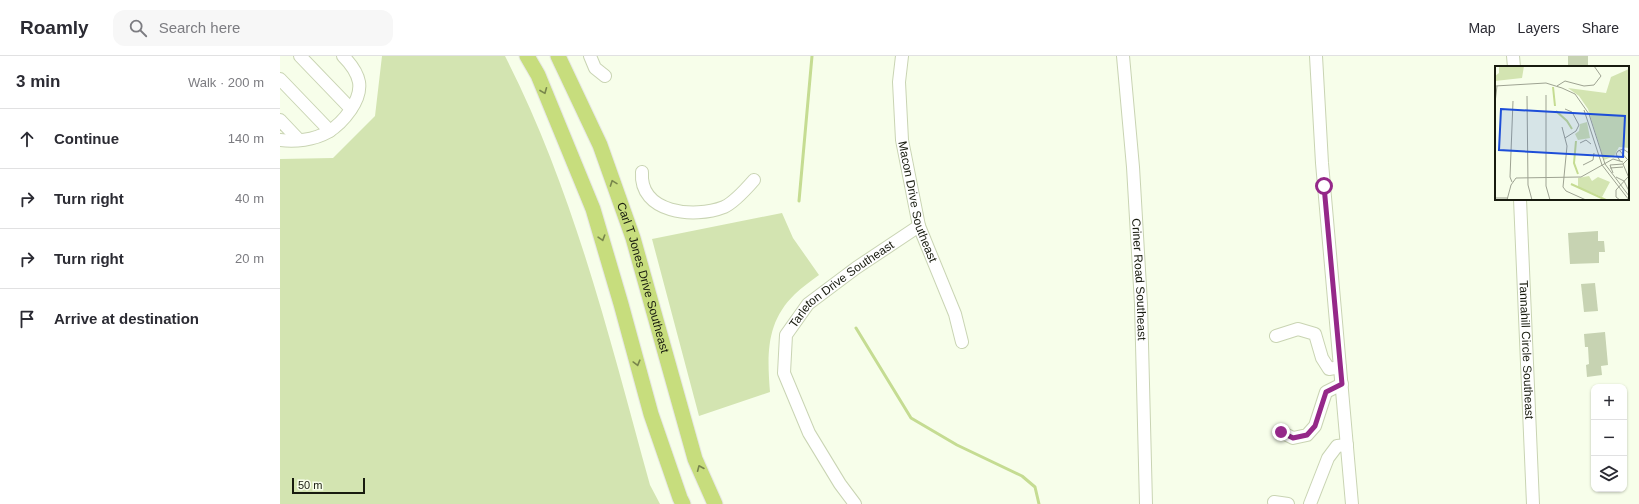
<!DOCTYPE html>
<html lang="en">
<head>
<meta charset="utf-8">
<style>
  :root { --surface:#fff; --page:#f7f7f7; --text:#2b2b33; --muted:#7c7c81; --line:#e1e1e2 }
  body { margin:0; font-family:Arial,sans-serif; background:var(--page); color:var(--text) }
  .controls { position:absolute; right:12px; bottom:12px; display:grid; overflow:hidden; border-radius:8px; box-shadow:0 1px 3px #0004 }
  .controls button { width:36px; height:36px; display:grid; place-items:center; padding:0; border:0; border-bottom:1px solid var(--line); background:var(--surface); color:var(--text); font:20px sans-serif }
  .scale { position:absolute; left:12px; bottom:10px; width:73px; box-sizing:border-box; padding-left:4px; border:2px solid #181b0f; border-top:0; font-size:11px; line-height:14px; white-space:nowrap; color:#181b0f; -webkit-text-stroke:3px #f7feea; paint-order:stroke }
  .stop { position:absolute; width:12px; height:12px; margin:-9px; border:3px solid #952889; border-radius:50%; background:#fff }
  .stop.end { background:#952889; border-color:#fff; box-shadow:0 1px 4px #0008 }
  .list { margin:0; padding:0; list-style:none }
  h2 { display:flex; justify-content:space-between; align-items:center; height:52px; margin:0; padding:0 16px; font-size:17px }
  h2 small { font-size:13px; font-weight:400; color:var(--muted) }
  .list li { display:grid; grid-template-columns:26px 1fr auto; gap:12px; align-items:center; box-sizing:border-box; height:60px; padding:0 16px; border-top:1px solid var(--line) }
  .list b { display:block; font-size:15px; white-space:nowrap }
  .list em { font-size:13px; font-style:normal; color:var(--muted) }
  .icon { flex:none; width:22px; height:22px; fill:none; stroke:currentColor; stroke-width:2; stroke-linecap:round; stroke-linejoin:round }
  .map { position:relative; flex:none; width:1359px; height:448px; overflow:hidden }
  header { display:flex; align-items:center; gap:24px; box-sizing:border-box; height:56px; padding:0 20px; background:var(--surface); border-bottom:1px solid var(--line) }
  header strong { font-size:19px }
  nav { display:flex; gap:22px; margin-inline-start:auto; font-size:14px }
  .search { width:280px; height:36px; background:var(--page); display:flex; align-items:center; gap:10px; box-sizing:border-box; padding:0 14px; border-radius:12px; color:var(--muted); font-size:15px }
  main { display:flex }
  aside { flex:1; background:var(--surface) }
  .map>svg:first-child { display:block }
  .green { fill:#d3e4b1 }
  .lines { fill:none; stroke-linecap:round; stroke-linejoin:round }
  .stream { stroke:#c5dc92; stroke-width:3 }
  .building { fill:#c7d3b2 }
  .minor-casing { stroke:#c9d4b3; stroke-width:14 }
  .major-casing { stroke:#e8e8e7; stroke-width:17 }
  .minor { stroke:#fff; stroke-width:12 }
  .major { stroke:#c7dd7d; stroke-width:15 }
  .oneway { stroke:#78864c }
  .route { stroke:#952889; stroke-width:5 }
  .labels { text-anchor:middle; dominant-baseline:central; stroke-width:3; stroke-linejoin:round; paint-order:stroke }
  .street-label { font-size:12px; fill:#181b0f; stroke:#f7feea }
  .inset-river { fill:none; stroke:#c5dc92; stroke-width:2 }
  .inset-road { fill:none; stroke:#9ea392; stroke-width:1 }
  .view { fill:#1d4ed8; fill-opacity:0.15; stroke:#1d4ed8; stroke-width:2 }
  .inset-edge { fill:none; stroke:#181b0f; stroke-width:2 }
</style>
</head>
<body>
<header>
<strong>Roamly</strong>
<div class="search"><svg class="icon" aria-label="search" viewBox="0 0 24 24"><circle cx="10" cy="10" r="6"/><path d="M15 15l6 6"/></svg>Search here</div>
<nav><a>Map</a><a>Layers</a><a>Share</a></nav>
</header>
<main>
<aside>
<h2>3 min<small>Walk · 200 m</small></h2>
<ul class="list">
<li><svg class="icon" aria-label="ahead" viewBox="0 0 24 24"><path d="M12 20V5M6 11l6-6 6 6"/></svg><div><b>Continue</b></div><em>140 m</em></li>
<li><svg class="icon" aria-label="right" viewBox="0 0 24 24"><path d="M7 20v-9h11M14 6l5 5-5 5"/></svg><div><b>Turn right</b></div><em>40 m</em></li>
<li><svg class="icon" aria-label="right" viewBox="0 0 24 24"><path d="M7 20v-9h11M14 6l5 5-5 5"/></svg><div><b>Turn right</b></div><em>20 m</em></li>
<li><svg class="icon" aria-label="arrive" viewBox="0 0 24 24"><path d="M6 21V4h12l-3 4 3 4H6"/></svg><div><b>Arrive at destination</b></div></li>
</ul>
</aside>
<div class="map">
<svg width="1359" height="448" viewBox="0 0 1359 448">
  <rect width="100%" height="100%" fill="#f7feea"/>
  <g class="green">
    <path d="M102,0H225C294,135 330,284 370,429L380,448H0V103L53,102L95,60Z"/>
    <path d="M502,157L513,182L539,219C531,225 522,231 515,238C486,266 487,298 490,336L419,360L372,183Z"/>
  </g>
  <g class="lines">
    <g class="stream">
      <polyline points="519,145 532,0"/>
      <polyline points="576,272 631,362 677,389 742,420 755,431 759,448"/>
    </g>
  </g>
  <g class="building">
    <rect x="1288" y="0" width="20" height="11"/>
    <polygon points="1318,175 1318,185 1324,185 1325,196 1319,196 1319,207 1290,208 1288,177"/>
    <polygon points="1315,227 1318,255 1304,256 1301,228"/>
    <polygon points="1325,276 1328,309 1321,310 1322,319 1307,321 1306,309 1309,308 1308,291 1305,291 1304,278"/>
  </g>
  <g class="lines">
    <g class="minor-casing">
      <g id="minor">
        <polyline points="20,0 71,53"/>
        <polyline points="310,0 315,12 325,20"/>
        <path id="s1" d="M622,0L619,26L622,84L639,170L675,258L682,286"/>
        <path id="s2" d="M843,0L853,111L861,248L866,448"/>
        <polyline points="1036,0 1042,107 1072,448"/>
        <polyline points="1233,0 1234,11"/>
        <polyline points="0,23 50,75"/>
        <polyline points="0,64 19,84"/>
        <path d="M0,84C15,86 34,84 48,76C63,67 82,44 79,26C77,16 70,7 63,0"/>
        <path d="M362,116C359,157 414,163 444,151C453,147 467,132 474,124"/>
        <path id="s3" d="M1240,143L1253,448"/>
        <polyline points="996,280 1018,273 1035,278 1042,302 1049,313 1060,311"/>
        <polyline points="1001,376 1013,382 1027,379 1035,370 1046,336 1062,328"/>
        <polyline points="994,446 1008,448"/>
        <path id="s4" d="M575,448L560,428L529,377L504,317L506,279L528,248L576,212L639,170"/>
        <polyline points="1030,448 1048,402 1057,390 1067,389"/>
      </g>
    </g>
    <g class="major-casing">
      <g id="major">
        <polyline points="247,0 258,19 313,153 341,248 371,358 400,442 403,448"/>
        <path id="s5" d="M278,0L320,89L353,182L415,403L435,448"/>
      </g>
    </g>
    <use href="#minor" class="minor"/>
    <use href="#major" class="major"/>
  </g>
  <defs><path id="oneway-chevron" d="M-2-3.5L2.5 0L-2 3.5" fill="none" stroke-width="1.6" stroke-linecap="round" stroke-linejoin="round"/></defs>
  <g class="oneway">
    <use href="#oneway-chevron" transform="translate(264 35) rotate(68)"/>
    <use href="#oneway-chevron" transform="translate(333 127) rotate(-110)"/>
    <use href="#oneway-chevron" transform="translate(322 182) rotate(73)"/>
    <use href="#oneway-chevron" transform="translate(357 307) rotate(75)"/>
    <use href="#oneway-chevron" transform="translate(420 412) rotate(-113)"/>
  </g>
  <g class="lines">
    <polyline class="route" points="1001,376 1013,382 1027,379 1035,370 1046,336 1062,328 1044,130"/>
  </g>
  <g class="labels">
    <g class="street-label">
      <text stroke="none"><textPath href="#s1" startOffset="148">Macon Drive Southeast</textPath></text>
      <text stroke="none"><textPath href="#s5" startOffset="238">Carl T Jones Drive Southeast</textPath></text>
      <text stroke="none"><textPath href="#s2" startOffset="224">Criner Road Southeast</textPath></text>
      <text stroke="none"><textPath href="#s4" startOffset="264">Tarleton Drive Southeast</textPath></text>
      <text stroke="none"><textPath href="#s3" startOffset="151">Tannahill Circle Southeast</textPath></text>
    </g>
  </g>
  <g transform="translate(1215 10)">
    <rect width="134" height="134" fill="#f7feea"/>
    <path d="M4,0H29L27,12L0,15V10L4,7ZM134,3V82L124,81L119,90L109,94L93,43L84,30L73,22L111,27L116,11ZM92,56L95,72L83,74L80,68L84,65L85,58ZM94,110L97,115L103,111L115,116L107,131L83,121V112Z" fill="#d3e4b1"/>
    <path class="inset-river" d="M58,21L60,40M61,45L72,55L77,63M81,75L79,97L83,108M76,118L111,134"/>
    <path class="inset-road" d="M71,0H89M0,20L51,17L67,22L80,28L94,48L110,98L134,130M62,20L70,15L89,20L99,19L106,10L99,0M51,29V120L55,134M32,30L33,119L37,134M0,37L2,20M70,43L77,46L84,59L81,65L70,72M89,44L107,99L134,134M67,61L72,80L68,121L71,125L91,134M85,77L91,74L96,78M124,84L132,93M134,92L128,98L134,112M125,95L121,88L123,85L128,83L134,87M88,99L98,94L99,87M115,102L128,101M118,107L115,99L128,98M121,111L129,115L134,125M17,116L15,111L18,35M0,132H13M12,134L16,119L21,112L86,111L118,93L128,96M125,134L121,131V124L133,111"/>
    <path class="view" d="M6,43L130,50L128,91L4,84Z"/>
    <rect width="134" height="134" class="inset-edge"/>
  </g>
</svg>
<div class="controls">
<button>+</button>
<button>−</button>
<button><svg class="icon" aria-label="layers" viewBox="0 0 24 24"><path d="M12 4l9 5-9 5-9-5zM3 14l9 5 9-5"/></svg></button>
</div>
<div class="scale">50 m</div>
<div class="stop" style="left:1044px;top:130px"></div>
<div class="stop end" style="left:1001px;top:376px"></div>
</div>
</main>
</body>
</html>
